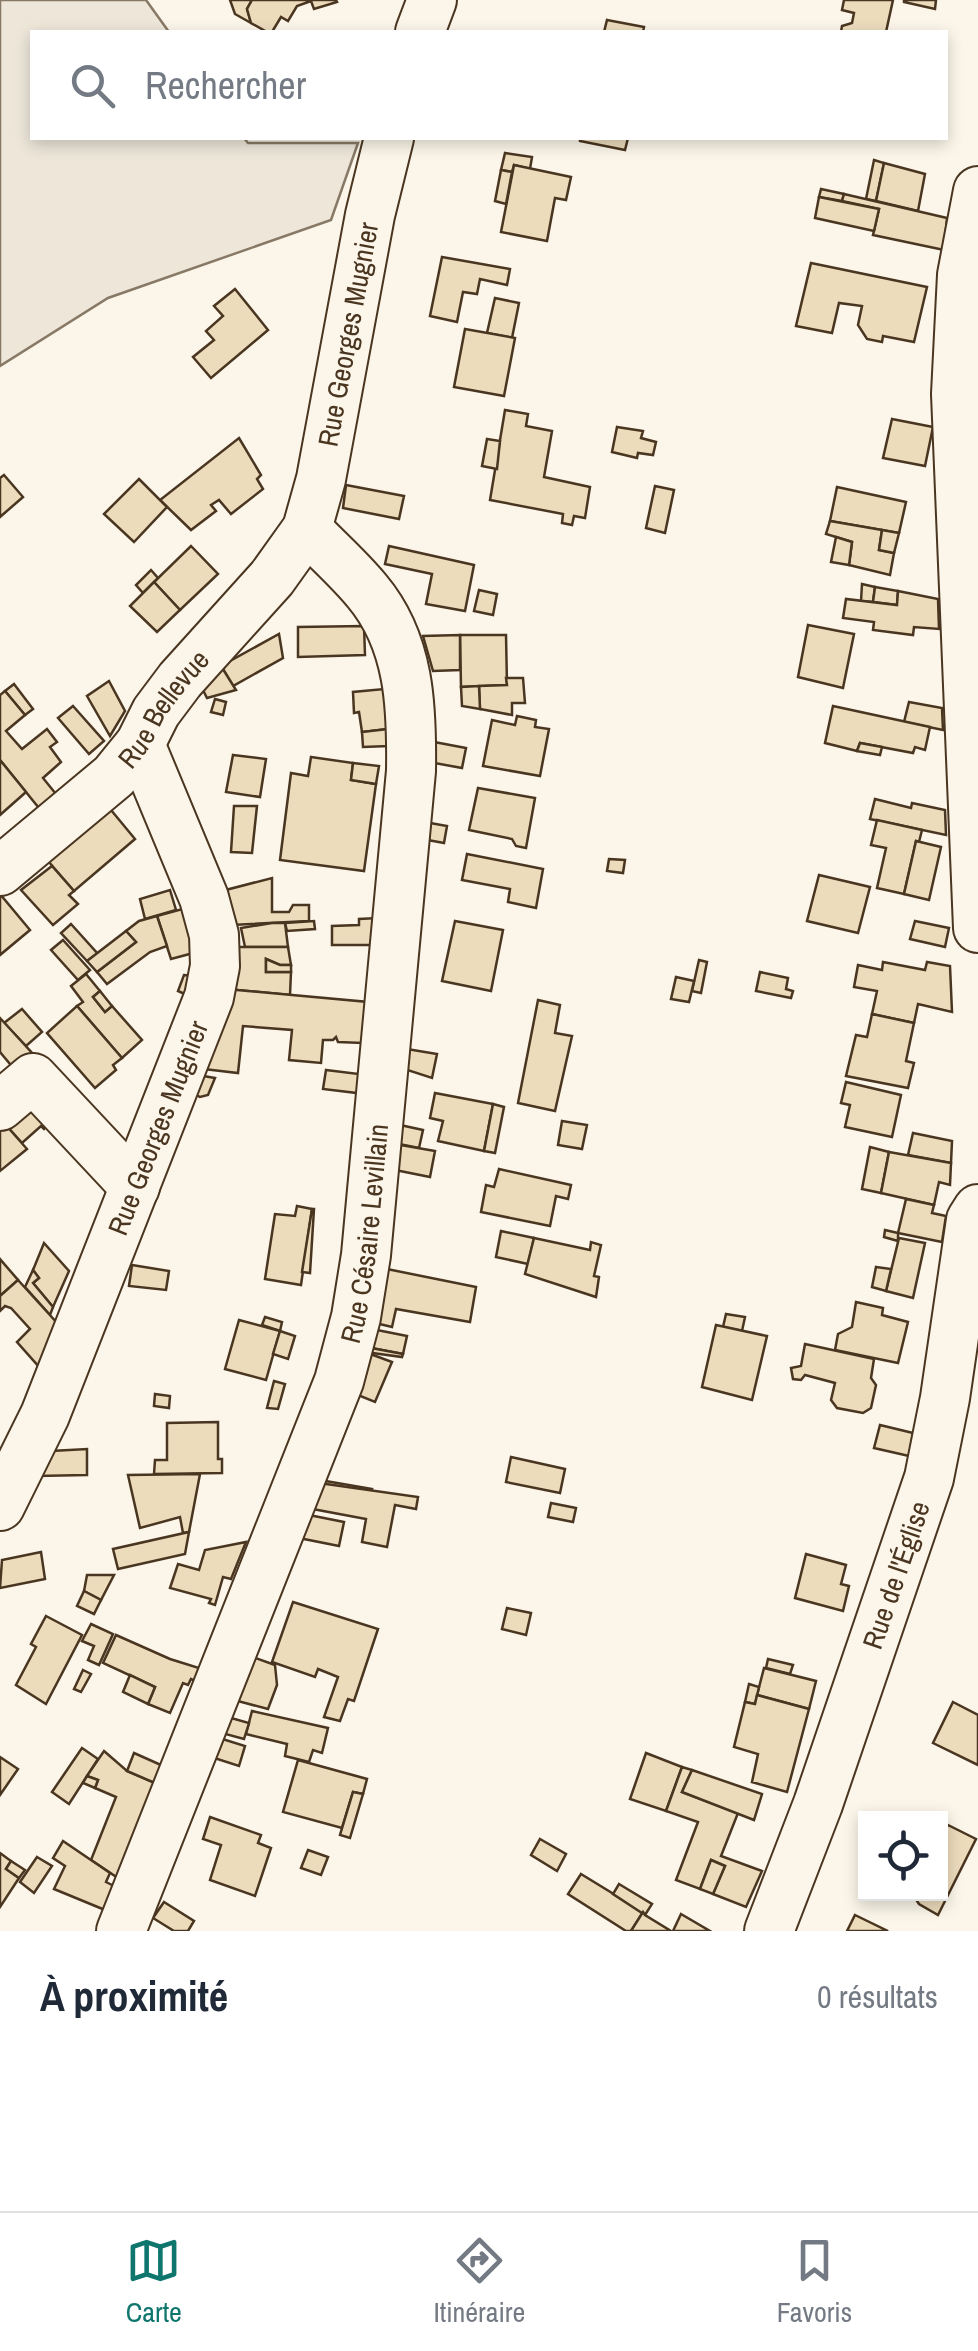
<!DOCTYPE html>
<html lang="fr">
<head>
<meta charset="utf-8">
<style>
  :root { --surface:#fff; --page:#f2f2f3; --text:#1f2937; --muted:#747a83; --line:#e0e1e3; --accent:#0f766e }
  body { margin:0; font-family:"Archivo Narrow",sans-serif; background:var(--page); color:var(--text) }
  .controls { position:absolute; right:30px; bottom:30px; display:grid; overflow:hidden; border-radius:0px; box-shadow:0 5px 15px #0003 }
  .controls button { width:90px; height:90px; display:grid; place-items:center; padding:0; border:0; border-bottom:2px solid var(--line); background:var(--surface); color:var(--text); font:50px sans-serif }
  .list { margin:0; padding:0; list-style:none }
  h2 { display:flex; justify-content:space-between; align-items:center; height:130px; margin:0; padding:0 40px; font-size:42px }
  h2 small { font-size:32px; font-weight:400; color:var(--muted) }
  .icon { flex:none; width:55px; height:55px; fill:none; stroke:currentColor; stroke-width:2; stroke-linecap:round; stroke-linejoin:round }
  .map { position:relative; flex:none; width:978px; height:1931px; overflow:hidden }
  .search { position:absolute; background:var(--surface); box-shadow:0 5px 15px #0003; left:30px; right:30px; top:30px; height:110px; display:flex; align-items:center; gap:25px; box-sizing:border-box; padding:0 35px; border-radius:0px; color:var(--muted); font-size:38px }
  .sheet { height:280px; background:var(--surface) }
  nav { display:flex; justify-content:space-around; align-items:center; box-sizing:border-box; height:140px; border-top:2px solid var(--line); background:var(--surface); font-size:28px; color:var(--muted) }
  nav a { display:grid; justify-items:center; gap:5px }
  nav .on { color:var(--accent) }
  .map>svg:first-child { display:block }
  .green { fill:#ede6d9; stroke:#887966; stroke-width:2.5 }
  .building { fill:#ecdcbc; stroke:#4a3520; stroke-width:2.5 }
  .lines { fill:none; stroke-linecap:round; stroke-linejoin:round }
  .minor-casing { stroke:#4a3520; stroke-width:52 }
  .minor { stroke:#fbf6e9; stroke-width:48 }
  .labels { text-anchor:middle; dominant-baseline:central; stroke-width:8; stroke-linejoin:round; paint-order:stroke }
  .street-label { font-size:28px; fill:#4a3520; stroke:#fbf6e9 }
</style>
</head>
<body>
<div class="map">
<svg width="978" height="1931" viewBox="0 0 978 1931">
  <rect width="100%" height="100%" fill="#fbf6e9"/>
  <polygon class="green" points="0,0 146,0 169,32 32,32 32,138 244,138 248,143 358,143 331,220 108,298 0,366"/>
  <g class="building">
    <polygon points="230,0 252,0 247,9 251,23 235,14"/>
    <polygon points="252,0 336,0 337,2 314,9 311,1 297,6 288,21 281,17 272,32 267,32 251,23 247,9"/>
    <polygon points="844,0 893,0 886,32 841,32 842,26 852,23 854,13 842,10"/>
    <polygon points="904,0 936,0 935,9 904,2"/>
    <polygon points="607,20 644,27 643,32 604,32"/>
    <polygon points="580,138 628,138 625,150 580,141"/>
    <polygon points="505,153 532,157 530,169 514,165 512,172 501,170"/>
    <polygon points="874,160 884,163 876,201 866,199"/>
    <polygon points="884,163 925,174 918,211 876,201"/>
    <polygon points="514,165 571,177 566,200 555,198 547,241 501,232"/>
    <polygon points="501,170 512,172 506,204 495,201"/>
    <polygon points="821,189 844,194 842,201 819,197"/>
    <polygon points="844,194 947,218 944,250 873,235 879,209 842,201"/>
    <polygon points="819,197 879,209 874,231 815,218"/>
    <polygon points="442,257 510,269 507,285 480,279 477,294 463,292 457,322 430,316"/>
    <polygon points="811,263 927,287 914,342 883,336 882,342 867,339 858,325 862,306 839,303 832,333 796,326"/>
    <polygon points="235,289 268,330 211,378 193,357 214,340 206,331 223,316 214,306"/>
    <polygon points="495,298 519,303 512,338 487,333"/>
    <polygon points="465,329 515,338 504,396 454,387"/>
    <polygon points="505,410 528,414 526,426 552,431 544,477 590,487 585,518 574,516 572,525 562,523 563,514 490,500"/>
    <polygon points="892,419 933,427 925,466 883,458"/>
    <polygon points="617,427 643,431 641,438 656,442 653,455 638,453 637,458 612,452"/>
    <polygon points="239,438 261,475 257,479 263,489 231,514 219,500 211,505 216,511 191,530 160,500"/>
    <polygon points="487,439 500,441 497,469 482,466"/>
    <polygon points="4,475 23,497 0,517 0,478"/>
    <polygon points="139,479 167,507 134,542 104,514"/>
    <polygon points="346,485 404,496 399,519 343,508"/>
    <polygon points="655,486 674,490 665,533 646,528"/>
    <polygon points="837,487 906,502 899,533 830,521"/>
    <polygon points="830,521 882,530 879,550 894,553 890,575 849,565 852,542 826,534"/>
    <polygon points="882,530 899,533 894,553 879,550"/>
    <polygon points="836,537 852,542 849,565 831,562"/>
    <polygon points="191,546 218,574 180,610 154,582"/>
    <polygon points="389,546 474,565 465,611 426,604 432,574 385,564"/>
    <polygon points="151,570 158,578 143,593 136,585"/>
    <polygon points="154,582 180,610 157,632 130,606"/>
    <polygon points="862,584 875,587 873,602 861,601"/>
    <polygon points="875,587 898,591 897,605 873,602"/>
    <polygon points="479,590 497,594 493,615 474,611"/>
    <polygon points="898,591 938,599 939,629 914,627 913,635 873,630 874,622 843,618 846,599 897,605"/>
    <polygon points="808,625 854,634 843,688 798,677"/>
    <polygon points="364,626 365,655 298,657 298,627"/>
    <polygon points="279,634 283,658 233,686 221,666"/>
    <polygon points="460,635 506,635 507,685 461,687"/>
    <polygon points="460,635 460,670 433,671 423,636"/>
    <polygon points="221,666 236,690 207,698 202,688"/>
    <polygon points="506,678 523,678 525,703 512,703 512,715 480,709 479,686 507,685"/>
    <polygon points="109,681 125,711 110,736 87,696"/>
    <polygon points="14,684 33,709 25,715 5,691"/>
    <polygon points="479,686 480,709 462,706 461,687"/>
    <polygon points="384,689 388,729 362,732 359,712 354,713 353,692"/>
    <polygon points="5,691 25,715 6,731 22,749 47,729 57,742 50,747 61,762 43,778 60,799 43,813 0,760 0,695"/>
    <polygon points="215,699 226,702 223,715 211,712"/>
    <polygon points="909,702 942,708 943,730 904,722"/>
    <polygon points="73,706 104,741 89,754 58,718"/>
    <polygon points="833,706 930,727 925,750 915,747 913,753 860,743 857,751 825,743"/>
    <polygon points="517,716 536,720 535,727 549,729 540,776 483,766 492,720 515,725"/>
    <polygon points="388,729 389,746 363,747 362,732"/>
    <polygon points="429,741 466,748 462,768 429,762"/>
    <polygon points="860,743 882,747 880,755 857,751"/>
    <polygon points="233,755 266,759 260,797 226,792"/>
    <polygon points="311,757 353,763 351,780 376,784 364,871 280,860 291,773 308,776"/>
    <polygon points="0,760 26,792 0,815"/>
    <polygon points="353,763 379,766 376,784 351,780"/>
    <polygon points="478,788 535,798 526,848 516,846 512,839 469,830"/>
    <polygon points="875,799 911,808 912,803 945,810 946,835 870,819"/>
    <polygon points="234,806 257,806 252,853 231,852"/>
    <polygon points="111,810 135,839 74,891 42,854 92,813 99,820"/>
    <polygon points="877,820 922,830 919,842 916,841 904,894 877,888 886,848 871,845"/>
    <polygon points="419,821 447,826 444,843 417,838"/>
    <polygon points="916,841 941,847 929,900 904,894"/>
    <polygon points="467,854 543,869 536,908 508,902 510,889 462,880"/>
    <polygon points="609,859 625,860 623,873 607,871"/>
    <polygon points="52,866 74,891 69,895 78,904 53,925 21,890"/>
    <polygon points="819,875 870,887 858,933 807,921"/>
    <polygon points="272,878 272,912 289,912 293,905 309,905 309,921 232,925 222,891"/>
    <polygon points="170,890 176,910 145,919 140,899"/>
    <polygon points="0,894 30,930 0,955"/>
    <polygon points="186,908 197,952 171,959 157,916"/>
    <polygon points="157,916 167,946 150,952 107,984 97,972 136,942 126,931 139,921"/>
    <polygon points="378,918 375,945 332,945 332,926 359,925 359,919"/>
    <polygon points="314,921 315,929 287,931 285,923"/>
    <polygon points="455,921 503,930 491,991 442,981"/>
    <polygon points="915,921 949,928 945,947 910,939"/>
    <polygon points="272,923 285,923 288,947 245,947 241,928"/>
    <polygon points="71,924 98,954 87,961 61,933"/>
    <polygon points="126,931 136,942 97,972 87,961"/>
    <polygon points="63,940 90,970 78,980 51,950"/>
    <polygon points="231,947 288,947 291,965 280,965 266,959 266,972 291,972 290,995 226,989"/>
    <polygon points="266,959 280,965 291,965 291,972 266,972"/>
    <polygon points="699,960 707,962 701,993 692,991"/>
    <polygon points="883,962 925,970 927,962 950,966 952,1012 918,1004 914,1023 872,1014 877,991 854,987 858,965 882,970"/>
    <polygon points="760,972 788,978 786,989 793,991 791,998 756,991"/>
    <polygon points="86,974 100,991 93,997 105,1012 112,1006 142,1040 122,1058 77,1006 83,1002 71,986"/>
    <polygon points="184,975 194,976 189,996 178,991"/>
    <polygon points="676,977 694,981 689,1002 671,999"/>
    <polygon points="226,989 368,1002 363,1043 338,1042 336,1037 333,1040 323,1040 321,1063 289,1060 292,1030 243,1026 238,1073 195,1068"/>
    <polygon points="100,991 112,1006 105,1012 93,997"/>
    <polygon points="538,1000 560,1005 555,1033 572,1036 555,1111 518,1103"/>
    <polygon points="77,1006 122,1058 113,1065 116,1070 95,1088 47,1033"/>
    <polygon points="22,1009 42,1032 26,1046 4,1023"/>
    <polygon points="872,1014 914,1023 906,1061 914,1063 908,1088 846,1076 856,1035 867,1037"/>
    <polygon points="0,1018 33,1054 15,1070 0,1052"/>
    <polygon points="401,1048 437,1054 432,1078 398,1067"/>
    <polygon points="326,1070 359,1074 357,1093 323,1089"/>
    <polygon points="192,1074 215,1078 208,1095 200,1097 187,1090"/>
    <polygon points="846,1082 901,1095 892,1137 845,1127 850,1105 841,1103"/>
    <polygon points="435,1093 493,1104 484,1151 438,1141 443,1121 430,1118"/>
    <polygon points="38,1104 52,1121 44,1129 41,1126 22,1143 4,1123"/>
    <polygon points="493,1104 504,1107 495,1153 484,1151"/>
    <polygon points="562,1121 587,1125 582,1149 558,1145"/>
    <polygon points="4,1123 27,1149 0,1171 0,1127"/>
    <polygon points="391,1123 423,1130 419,1148 389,1142"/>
    <polygon points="913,1133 952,1141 951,1163 908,1155"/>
    <polygon points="395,1144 435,1151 430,1177 390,1169"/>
    <polygon points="870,1147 889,1152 881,1193 862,1189"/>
    <polygon points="889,1152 951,1163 950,1185 939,1182 934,1205 881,1193"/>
    <polygon points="499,1169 571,1185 568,1199 556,1196 550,1226 481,1212 486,1185 494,1187"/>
    <polygon points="906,1199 934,1205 932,1213 946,1216 942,1242 898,1233"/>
    <polygon points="297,1206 312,1209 301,1285 265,1279 275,1214 295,1216"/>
    <polygon points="312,1209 314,1209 310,1273 302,1272"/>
    <polygon points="885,1230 898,1233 898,1241 884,1237"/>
    <polygon points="501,1231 534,1238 528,1264 496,1257"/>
    <polygon points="534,1238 590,1250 591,1242 601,1245 594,1276 599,1277 596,1297 525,1274"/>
    <polygon points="899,1238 925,1243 913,1298 886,1291"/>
    <polygon points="44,1243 69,1271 53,1307 33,1283 39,1278 33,1270"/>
    <polygon points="0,1259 18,1280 0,1296"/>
    <polygon points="132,1265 169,1271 166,1290 129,1286"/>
    <polygon points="377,1267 476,1287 470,1322 396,1309 392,1327 367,1321"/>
    <polygon points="876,1267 891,1269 886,1291 872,1287"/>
    <polygon points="33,1270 39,1278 33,1283 53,1307 50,1315 25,1287"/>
    <polygon points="18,1280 58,1324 41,1369 17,1342 30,1329 11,1308 5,1306 0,1311 0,1296"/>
    <polygon points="856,1302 883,1308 882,1315 908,1322 898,1363 835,1350 838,1334 852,1327"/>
    <polygon points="726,1314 745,1317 742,1331 723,1327"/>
    <polygon points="265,1317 282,1322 280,1331 262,1325"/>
    <polygon points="239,1320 280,1331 266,1380 225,1369"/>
    <polygon points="716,1325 767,1336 752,1400 702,1387"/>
    <polygon points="367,1328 407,1336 403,1354 366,1347"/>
    <polygon points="280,1331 295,1336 288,1359 273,1354"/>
    <polygon points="805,1344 874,1359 871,1378 876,1385 871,1408 863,1413 837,1408 831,1400 835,1383 805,1375 801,1380 793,1379 791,1368 801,1366"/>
    <polygon points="366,1347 403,1354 402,1357 365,1352"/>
    <polygon points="365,1352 392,1362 375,1402 348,1391"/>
    <polygon points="274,1381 285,1384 278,1409 267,1408"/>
    <polygon points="155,1394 170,1396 169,1408 154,1406"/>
    <polygon points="218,1422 218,1459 222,1459 222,1473 154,1474 155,1460 167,1460 167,1423"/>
    <polygon points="880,1425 913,1433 909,1456 874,1448"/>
    <polygon points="87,1449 87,1475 36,1476 51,1451"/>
    <polygon points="511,1457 565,1469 560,1493 506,1482"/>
    <polygon points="200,1474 189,1532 183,1533 180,1517 140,1528 128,1475"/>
    <polygon points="314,1479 372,1489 371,1493 312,1482"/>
    <polygon points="312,1482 418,1497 416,1509 395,1505 387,1547 362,1542 366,1519 302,1507"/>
    <polygon points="551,1503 576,1508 573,1522 548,1517"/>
    <polygon points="299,1513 344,1522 339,1546 289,1536"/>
    <polygon points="189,1532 185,1554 118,1569 113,1549"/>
    <polygon points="246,1542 231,1579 223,1577 215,1605 209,1603 211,1599 170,1588 178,1564 199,1570 205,1550"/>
    <polygon points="41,1552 45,1579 0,1588 2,1560"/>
    <polygon points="806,1554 846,1565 841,1584 849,1586 843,1611 795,1598"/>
    <polygon points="87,1575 114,1575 101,1600 84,1591"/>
    <polygon points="84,1591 101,1600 94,1614 77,1606"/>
    <polygon points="293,1602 378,1629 354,1701 348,1699 340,1721 324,1717 338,1677 318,1669 315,1677 272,1662"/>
    <polygon points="507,1608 531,1613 526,1635 502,1629"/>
    <polygon points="46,1616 82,1635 46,1704 16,1685 36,1647 31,1644"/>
    <polygon points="91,1624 113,1634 99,1665 88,1660 94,1646 82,1641"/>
    <polygon points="116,1635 170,1659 199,1668 195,1681 191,1679 188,1685 183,1683 170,1713 148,1704 155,1687 103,1663"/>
    <polygon points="247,1655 275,1665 277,1685 268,1709 230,1699"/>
    <polygon points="768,1659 793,1665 790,1674 766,1668"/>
    <polygon points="764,1668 816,1681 809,1709 757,1695"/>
    <polygon points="83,1670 91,1674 81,1692 74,1689"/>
    <polygon points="130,1675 155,1687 148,1704 123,1692"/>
    <polygon points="749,1684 759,1687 755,1704 745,1702"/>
    <polygon points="757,1695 809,1709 787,1792 752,1782 758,1754 734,1747 745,1702 755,1704"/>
    <polygon points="953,1702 978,1715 978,1765 933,1743"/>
    <polygon points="252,1711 328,1728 322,1753 313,1750 309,1762 285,1756 287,1744 246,1734"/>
    <polygon points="224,1716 249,1723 244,1739 218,1732"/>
    <polygon points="216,1737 245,1746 239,1766 208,1756"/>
    <polygon points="82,1748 98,1759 69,1804 52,1792"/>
    <polygon points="104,1751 127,1771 155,1783 118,1878 91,1860 116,1797 95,1788 98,1780 87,1776"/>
    <polygon points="134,1753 161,1765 155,1783 127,1771"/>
    <polygon points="646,1753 682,1767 666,1811 630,1799"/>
    <polygon points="0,1757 18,1769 0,1795"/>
    <polygon points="298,1760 367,1779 363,1794 353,1792 342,1828 283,1812"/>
    <polygon points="682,1767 692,1770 682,1792 738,1813 721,1856 762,1871 746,1907 713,1894 725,1866 711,1860 700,1889 676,1880 698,1822 666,1811"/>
    <polygon points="692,1770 762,1794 754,1820 682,1792"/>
    <polygon points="87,1776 98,1780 95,1788 83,1783"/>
    <polygon points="353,1792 363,1794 350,1838 340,1835"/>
    <polygon points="210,1817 261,1835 258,1843 271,1848 255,1896 210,1880 221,1845 203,1839"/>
    <polygon points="948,1825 976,1839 938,1915 919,1904 913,1895 940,1894 940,1839"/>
    <polygon points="540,1839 566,1854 557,1871 531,1855"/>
    <polygon points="63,1841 110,1873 106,1882 114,1886 105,1910 54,1889 65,1866 53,1858"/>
    <polygon points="308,1850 328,1857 321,1875 301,1868"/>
    <polygon points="0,1853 11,1861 6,1869 19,1878 0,1907"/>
    <polygon points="37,1857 52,1866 34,1893 20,1882"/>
    <polygon points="711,1860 725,1866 713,1894 700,1889"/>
    <polygon points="11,1861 25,1870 19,1878 6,1869"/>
    <polygon points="581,1874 643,1912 631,1931 626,1931 568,1894"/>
    <polygon points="619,1884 652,1904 645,1915 613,1894"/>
    <polygon points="164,1902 194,1921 188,1931 174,1931 153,1918"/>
    <polygon points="643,1912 645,1915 671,1931 631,1931"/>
    <polygon points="681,1914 710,1931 673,1931"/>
    <polygon points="855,1915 888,1931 847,1931"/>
  </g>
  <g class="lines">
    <g class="minor-casing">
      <g id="minor">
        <polyline points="420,32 432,0"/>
        <polyline points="978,191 962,275 956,394 978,928"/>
        <path id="s1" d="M0,871L114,776L140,744L156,712L180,680L272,578L307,529L321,479L370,215L389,138"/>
        <polyline points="0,1106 33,1078 135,1187"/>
        <path id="s2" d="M0,1506L45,1415L209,997L215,966L214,935L204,898L140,744"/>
        <path id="s3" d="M121,1931L339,1381L356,1317L366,1255L411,771C412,707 410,642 367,591C349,569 327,550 307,529"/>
        <path id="s4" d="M769,1931L818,1804L929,1478L945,1398L971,1220L978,1209"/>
      </g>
    </g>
    <use href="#minor" class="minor"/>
  </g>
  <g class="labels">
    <g class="street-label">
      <text stroke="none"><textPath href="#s1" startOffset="662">Rue Georges Mugnier</textPath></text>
      <text stroke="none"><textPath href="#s1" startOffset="232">Rue Bellevue</textPath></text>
      <text stroke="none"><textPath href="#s2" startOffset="410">Rue Georges Mugnier</textPath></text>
      <text stroke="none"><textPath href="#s3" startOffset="742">Rue Césaire Levillain</textPath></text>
      <text stroke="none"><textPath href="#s4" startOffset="378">Rue de l'Église</textPath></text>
    </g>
  </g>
</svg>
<div class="controls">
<button><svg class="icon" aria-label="locate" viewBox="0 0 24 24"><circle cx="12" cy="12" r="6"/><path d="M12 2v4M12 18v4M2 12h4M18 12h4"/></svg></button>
</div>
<div class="search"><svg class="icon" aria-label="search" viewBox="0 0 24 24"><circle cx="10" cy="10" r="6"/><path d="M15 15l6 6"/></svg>Rechercher</div>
</div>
<section class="sheet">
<h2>À proximité<small>0 résultats</small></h2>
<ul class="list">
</ul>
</section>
<nav>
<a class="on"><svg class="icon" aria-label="map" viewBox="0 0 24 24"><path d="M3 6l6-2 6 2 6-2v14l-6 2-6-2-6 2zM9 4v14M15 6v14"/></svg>Carte</a>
<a><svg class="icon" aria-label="directions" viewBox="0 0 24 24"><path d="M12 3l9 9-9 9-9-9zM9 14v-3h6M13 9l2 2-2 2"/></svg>Itinéraire</a>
<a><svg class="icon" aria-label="saved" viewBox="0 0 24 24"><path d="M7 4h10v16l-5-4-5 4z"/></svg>Favoris</a>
</nav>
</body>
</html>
